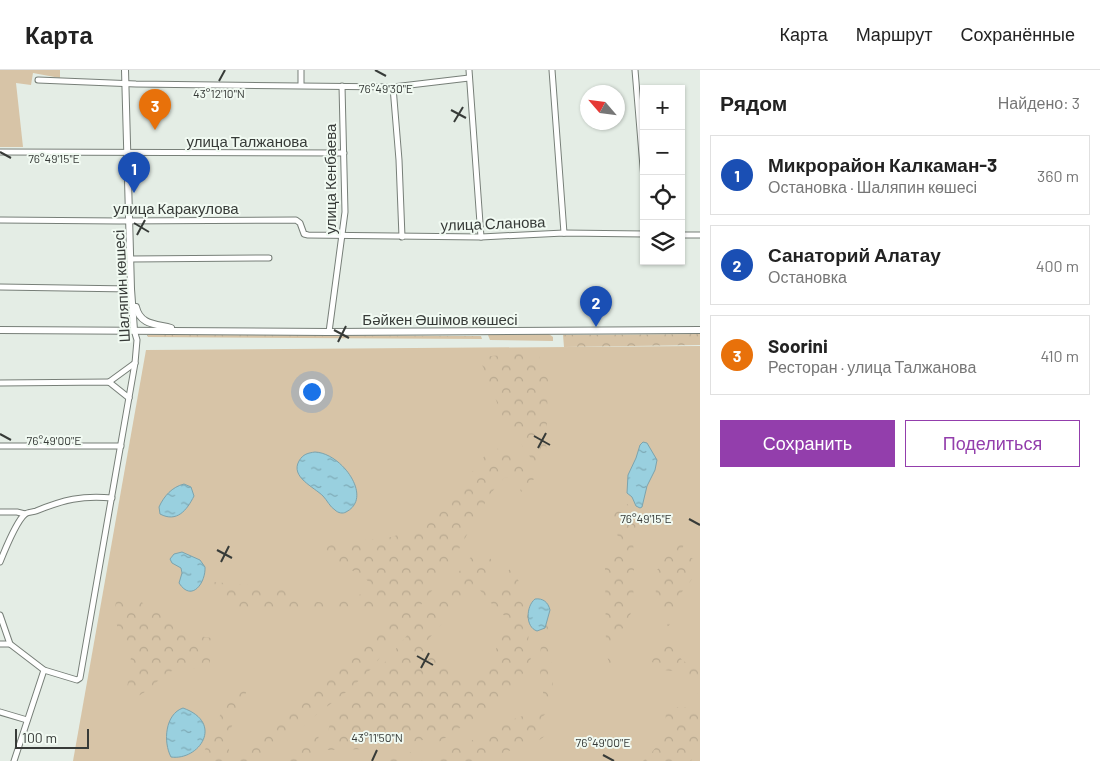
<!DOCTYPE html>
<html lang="ru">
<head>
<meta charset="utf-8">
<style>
  :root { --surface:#fff; --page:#f2f2f2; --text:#222; --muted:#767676; --line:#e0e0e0; --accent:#933eac }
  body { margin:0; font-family:Barlow,sans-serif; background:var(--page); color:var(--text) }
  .controls { position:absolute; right:15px; top:15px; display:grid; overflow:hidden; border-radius:0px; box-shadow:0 1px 4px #0004 }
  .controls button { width:45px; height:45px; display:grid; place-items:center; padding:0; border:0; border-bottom:1px solid var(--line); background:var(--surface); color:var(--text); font:25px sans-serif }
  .compass { position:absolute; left:580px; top:15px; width:45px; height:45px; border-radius:50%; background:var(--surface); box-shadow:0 1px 4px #0004; rotate:298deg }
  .scale { position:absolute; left:15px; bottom:12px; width:74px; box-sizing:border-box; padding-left:5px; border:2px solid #373b38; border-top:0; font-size:14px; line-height:18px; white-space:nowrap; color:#373b38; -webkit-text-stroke:4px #f1faf2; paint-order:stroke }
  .you { position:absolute; left:311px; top:321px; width:18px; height:18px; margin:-12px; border:4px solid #fff; border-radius:50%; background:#1a73e8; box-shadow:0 0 0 8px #1a73e833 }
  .badge { display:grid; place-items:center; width:32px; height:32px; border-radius:50%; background:var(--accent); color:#fff; font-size:16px; font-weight:700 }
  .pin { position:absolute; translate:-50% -41px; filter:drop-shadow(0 1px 2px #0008) }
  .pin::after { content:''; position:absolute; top:26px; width:18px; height:15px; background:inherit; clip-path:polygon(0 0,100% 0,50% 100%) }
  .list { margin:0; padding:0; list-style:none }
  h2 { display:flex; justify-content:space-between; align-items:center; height:65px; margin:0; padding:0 20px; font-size:21px }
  h2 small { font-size:16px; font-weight:400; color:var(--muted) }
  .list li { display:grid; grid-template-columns:32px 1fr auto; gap:15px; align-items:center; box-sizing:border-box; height:80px; margin:0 10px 10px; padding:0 10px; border:1px solid var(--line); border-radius:0px }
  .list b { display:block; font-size:19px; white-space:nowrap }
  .list p { margin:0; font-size:16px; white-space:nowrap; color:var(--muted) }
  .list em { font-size:16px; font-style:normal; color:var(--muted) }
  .actions { display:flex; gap:10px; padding:15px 20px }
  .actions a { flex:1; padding:11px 0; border:1px solid var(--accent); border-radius:0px; text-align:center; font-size:18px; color:var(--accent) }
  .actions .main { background:var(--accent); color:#fff }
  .icon { flex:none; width:28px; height:28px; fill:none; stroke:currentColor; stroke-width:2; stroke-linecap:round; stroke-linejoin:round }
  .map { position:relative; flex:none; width:700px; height:691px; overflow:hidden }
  header { display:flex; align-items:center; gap:30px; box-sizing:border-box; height:70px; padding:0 25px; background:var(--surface); border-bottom:1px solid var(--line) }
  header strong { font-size:24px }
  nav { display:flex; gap:28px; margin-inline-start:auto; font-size:18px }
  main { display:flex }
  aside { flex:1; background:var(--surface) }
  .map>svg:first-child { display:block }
  .green { fill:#d7c4a7 }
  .forest { fill:url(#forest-crowns) }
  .water { fill:url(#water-ripples); stroke:#7ca3ad }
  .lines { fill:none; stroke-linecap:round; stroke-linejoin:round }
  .minor-casing { stroke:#777f78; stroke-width:7 }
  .major-casing { stroke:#777f78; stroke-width:8 }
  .minor { stroke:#fff; stroke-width:5 }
  .major { stroke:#fff; stroke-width:6 }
  .ticks { fill:none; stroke:#373b38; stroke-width:2 }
  .labels { text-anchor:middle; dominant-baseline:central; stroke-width:4; stroke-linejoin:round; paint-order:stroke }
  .street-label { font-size:15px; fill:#373b38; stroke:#f1faf2 }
  .ticks-label { font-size:12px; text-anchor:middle; fill:#373b38; stroke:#f1faf2; stroke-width:4; stroke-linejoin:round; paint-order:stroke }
</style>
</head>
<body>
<header>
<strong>Карта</strong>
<nav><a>Карта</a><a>Маршрут</a><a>Сохранённые</a></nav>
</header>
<main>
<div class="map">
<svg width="700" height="691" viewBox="0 0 700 691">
  <defs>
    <pattern id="forest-crowns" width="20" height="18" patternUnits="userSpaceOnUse" patternTransform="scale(1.25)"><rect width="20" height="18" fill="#d7c4a7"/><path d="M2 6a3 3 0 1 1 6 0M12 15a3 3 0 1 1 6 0" fill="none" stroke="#b9a990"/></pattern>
    <pattern id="water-ripples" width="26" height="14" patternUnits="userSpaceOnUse" patternTransform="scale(1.25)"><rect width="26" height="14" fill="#99d0df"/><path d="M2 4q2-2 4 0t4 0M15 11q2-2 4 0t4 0" fill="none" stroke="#7eaab6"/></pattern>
  </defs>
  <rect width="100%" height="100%" fill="#e4ede5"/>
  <g class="green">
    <polygon points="0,0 60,0 60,8 33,3 31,15 16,13 23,77 0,77"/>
    <polygon points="549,264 553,267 553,271 490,270 488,265"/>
    <polygon points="700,276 700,691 73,691 146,280"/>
  </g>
  <g class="forest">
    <polygon points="700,264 700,275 564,277 563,265"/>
    <polygon points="147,265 481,266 482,269 148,267"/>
    <polygon points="540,282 538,297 548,303 546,394 535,394 503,348 479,287"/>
    <path d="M508,374L527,393L534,409L521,422L516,408H504L490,424L455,486L434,518L371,599L350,619L316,645L263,691H200L232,618H248L226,670L232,690L323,610L347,595L386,552L390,539L359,536L271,541L236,537L220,523L212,512L290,518L294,530L329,533L362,524L371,515C362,501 343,497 327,494L321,480L335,473L392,467L425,454L445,437L486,384Z"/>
    <polygon points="620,426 639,447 633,464 634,497 633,538 625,557 615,563 611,573 612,588 611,605 606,579 605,497 620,471 610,448 614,430"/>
    <polygon points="691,452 681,483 696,490 696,504 678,527 677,544 668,557 656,527 655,503"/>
    <polygon points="485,483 498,497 486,503 425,573 463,610 472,612 488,595 510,551 490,532 478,518 496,520 505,504 512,497 530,535 528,578 531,588 527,598 516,613 473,649 436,674 406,691 380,691 380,689 408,684 429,669 368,679 324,680 332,644 368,613 471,487"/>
    <path d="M117,520L131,528L140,530L147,538L164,544L174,555L182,556L199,566L212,568L213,571L209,597C197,601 186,596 174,600C157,607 147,627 128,629L126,627L131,587L119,571L115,540Z"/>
    <polygon points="550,540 553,626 550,640 542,647 541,653 549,663 538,671 480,691 421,691 471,671 514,649 537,641 544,632 543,622 540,616 541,561 545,558"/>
    <path d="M663,571L672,577L682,590L700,602V655L696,683L691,691H643C654,682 667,665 666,650C666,645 664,639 662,634L680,638L692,637L699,626L693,613L681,602L663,600L652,592L654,580Z"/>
    <polygon points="320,657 315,691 278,691"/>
  </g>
  <g class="water">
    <polygon points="643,372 647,373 657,390 655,400 647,416 642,437 640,438 636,436 632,427 627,423 628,405 636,388 640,375"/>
    <path d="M315,382C342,383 374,428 346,442C343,444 338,443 335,440C330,437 327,430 323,426C314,417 290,407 299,391C303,384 308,383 315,382Z"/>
    <path d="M184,414L191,417L194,426C187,440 177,453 160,444L159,437C164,426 172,417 184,414Z"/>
    <path d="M182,482L200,490L205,497C206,512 192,533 179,513L182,503L181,498L172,493L170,489L174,484Z"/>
    <path d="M535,529C543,528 548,532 550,540L545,558L537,561C525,557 526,536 535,529Z"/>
    <path d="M183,638C225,653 199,691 171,687C163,672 165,644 183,638Z"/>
  </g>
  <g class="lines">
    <g class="minor-casing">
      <g id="minor">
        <polyline points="469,0 481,167"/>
        <polyline points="552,0 564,163"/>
        <polyline points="635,0 644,109"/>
        <polyline points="38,10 136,14 393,17 469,8"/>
        <polyline points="301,15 301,0"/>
        <polyline points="393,17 399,90 402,167"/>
        <polyline points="0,82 344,83"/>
        <polyline points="0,150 119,151 296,150 300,153 304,164 308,165 481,167 564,163 644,164"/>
        <polyline points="681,165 700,165"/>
        <polyline points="131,189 269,188"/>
        <polyline points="0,217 131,219"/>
        <polyline points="329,262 345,142 342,16"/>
        <polyline points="109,312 135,293"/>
        <polyline points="0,313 109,312 129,328"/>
        <polyline points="0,376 121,376"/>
        <polyline points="0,442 17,442 25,444"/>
        <path d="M0,492C4,482 17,451 25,444C28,442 33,442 36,441C63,430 82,425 112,428"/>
        <polyline points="0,545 10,574 44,600 77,610 80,608 135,293 137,270 134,260"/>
        <polyline points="0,574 10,574"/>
        <polyline points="0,642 27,650"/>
        <polyline points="14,691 44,600"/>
      </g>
    </g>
    <g class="major-casing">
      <g id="major">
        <polyline points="125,0 131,219 134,260"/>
        <path d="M136,237C140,255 156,254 171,258"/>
        <polyline points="0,260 329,262 700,260"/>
      </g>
    </g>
    <use href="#minor" class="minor"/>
    <use href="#major" class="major"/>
  </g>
  <path class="ticks" d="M375,0L386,6M219,11L225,0M451,40L466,48M454,52L463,37M0,82L11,88M134,153L149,162M137,165L145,150M334,260L349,268M338,272L346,256M0,364L11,370M534,366L550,375M538,378L546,363M689,449L700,455M217,480L232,488M221,492L229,476M417,586L433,595M421,598L429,583M603,685L614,691M372,691L377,680"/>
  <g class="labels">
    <g class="street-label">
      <text x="247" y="71">улица Талжанова</text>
      <text transform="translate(330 109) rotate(-90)">улица Кенбаева</text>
      <text x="176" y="138">улица Каракулова</text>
      <text transform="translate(493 153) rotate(-2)">улица Сланова</text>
      <text transform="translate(121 216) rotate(-93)">Шаляпин көшесі</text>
      <text x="440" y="249">Бәйкен Әшімов көшесі</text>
    </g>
  </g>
  <g class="ticks-label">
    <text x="386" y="23">76°49'30"E</text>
    <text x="219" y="28">43°12'10"N</text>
    <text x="54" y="93">76°49'15"E</text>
    <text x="54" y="375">76°49'00"E</text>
    <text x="646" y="453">76°49'15"E</text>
    <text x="377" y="672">43°11'50"N</text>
    <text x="603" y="677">76°49'00"E</text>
  </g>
</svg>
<div class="controls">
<button>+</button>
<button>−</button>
<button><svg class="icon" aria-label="locate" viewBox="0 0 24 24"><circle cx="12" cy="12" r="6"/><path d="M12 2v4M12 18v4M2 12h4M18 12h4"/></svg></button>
<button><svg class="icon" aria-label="layers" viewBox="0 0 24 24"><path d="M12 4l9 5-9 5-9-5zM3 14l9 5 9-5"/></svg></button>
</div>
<svg class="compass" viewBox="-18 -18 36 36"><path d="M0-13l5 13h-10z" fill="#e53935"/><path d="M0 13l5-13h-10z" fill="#767676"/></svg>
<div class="scale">100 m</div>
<div class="you"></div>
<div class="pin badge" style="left:134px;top:123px;background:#1a4fb4">1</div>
<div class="pin badge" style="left:596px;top:257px;background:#1a4fb4">2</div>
<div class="pin badge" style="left:155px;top:60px;background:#e8710a">3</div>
</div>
<aside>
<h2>Рядом<small>Найдено: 3</small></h2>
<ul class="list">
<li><span class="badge" style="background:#1a4fb4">1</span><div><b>Микрорайон Калкаман-3</b><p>Остановка · Шаляпин көшесі</p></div><em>360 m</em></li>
<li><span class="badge" style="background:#1a4fb4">2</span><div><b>Санаторий Алатау</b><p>Остановка</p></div><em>400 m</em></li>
<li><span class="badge" style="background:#e8710a">3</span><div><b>Soorini</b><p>Ресторан · улица Талжанова</p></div><em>410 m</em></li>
</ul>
<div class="actions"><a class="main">Сохранить</a><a>Поделиться</a></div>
</aside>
</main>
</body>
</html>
